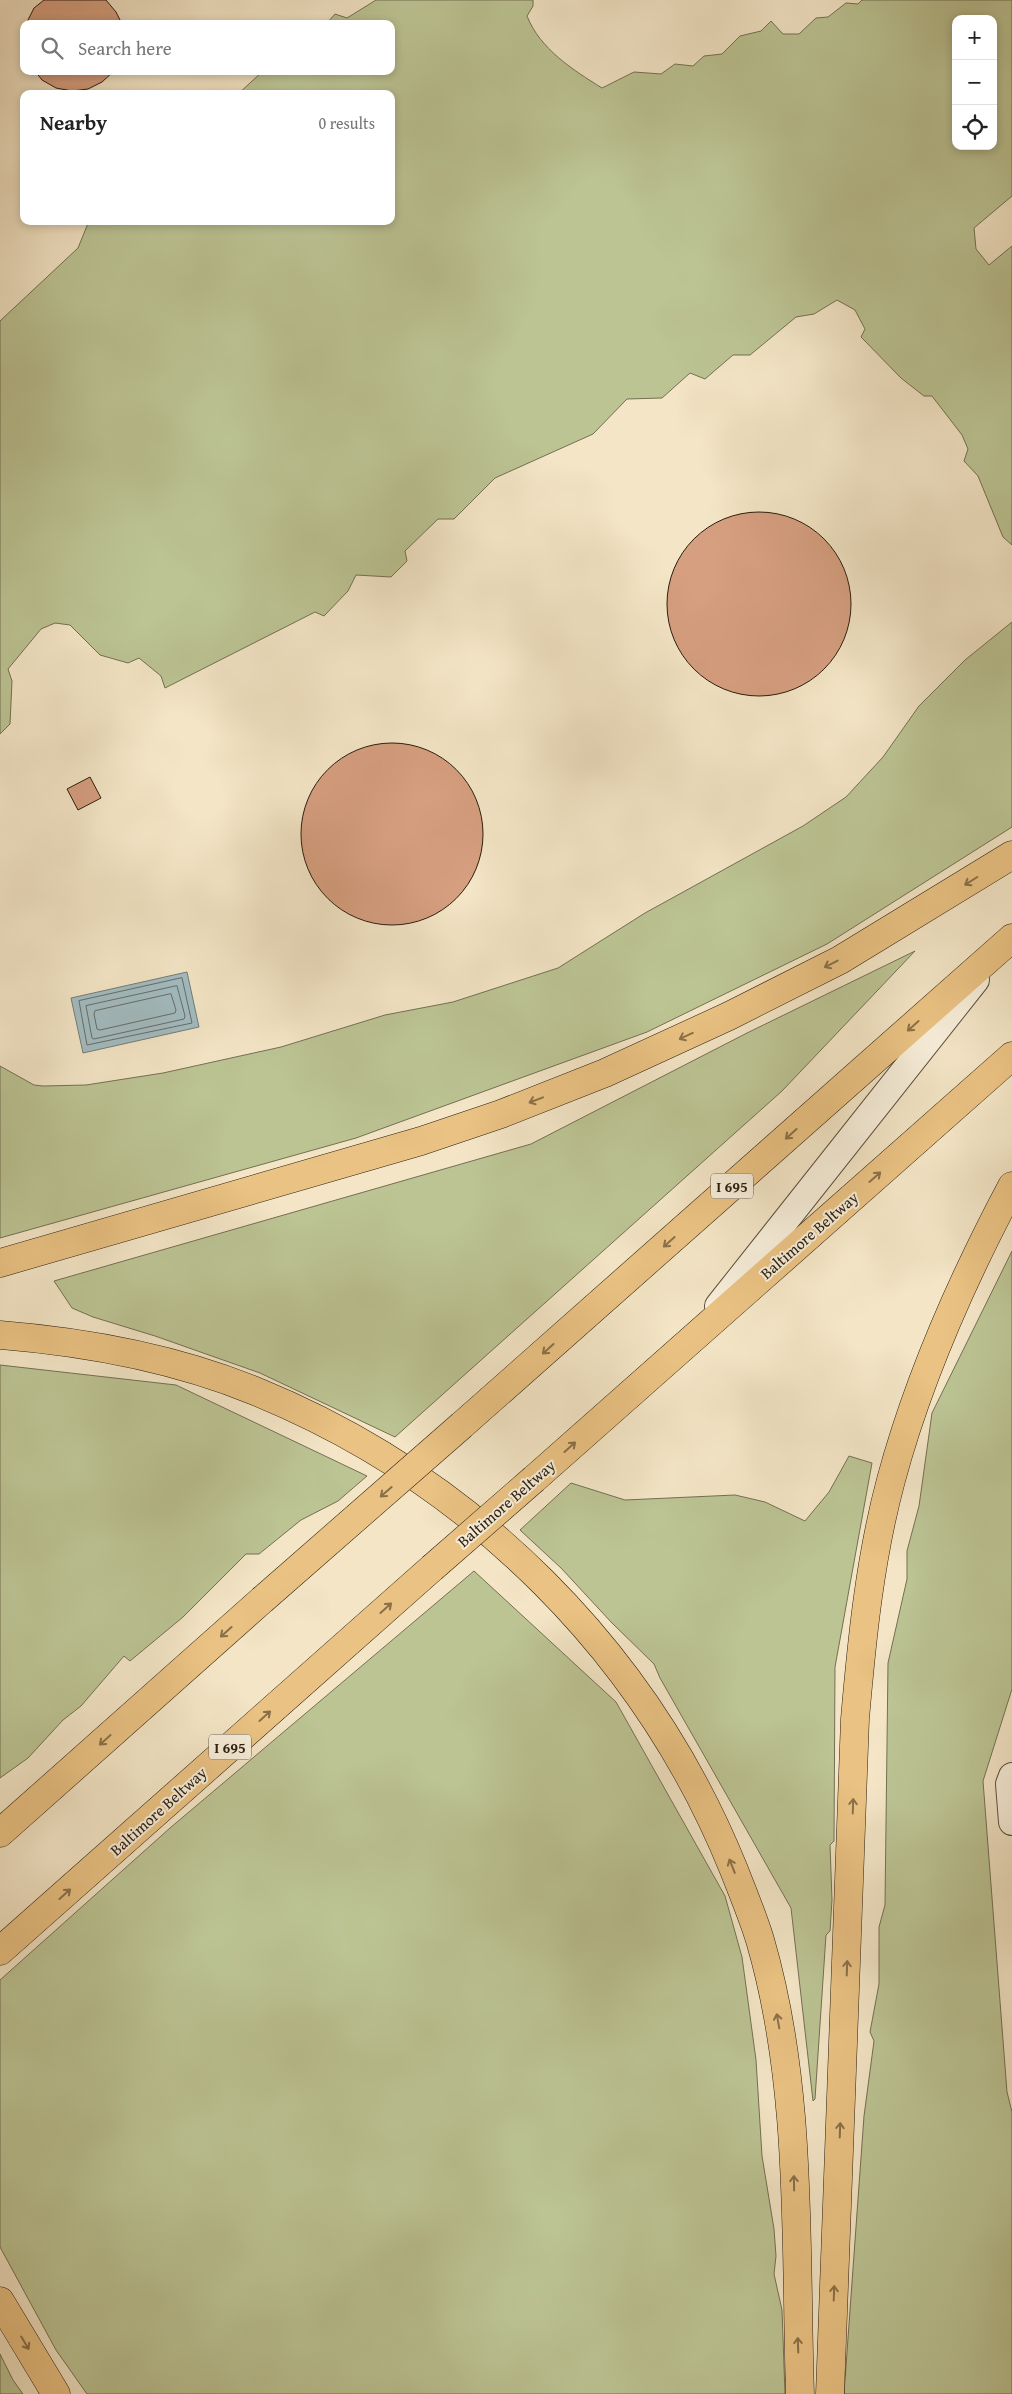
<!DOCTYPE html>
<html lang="en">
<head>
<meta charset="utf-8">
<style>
  :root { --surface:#fff; --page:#f2f2f2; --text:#222; --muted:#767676; --line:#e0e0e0 }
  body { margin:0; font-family:"Gentium Book Plus",serif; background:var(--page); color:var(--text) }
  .controls { position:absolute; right:15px; top:15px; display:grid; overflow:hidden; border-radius:10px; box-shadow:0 2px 8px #0003 }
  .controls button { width:45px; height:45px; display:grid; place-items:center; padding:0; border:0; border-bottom:1px solid var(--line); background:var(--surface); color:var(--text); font:25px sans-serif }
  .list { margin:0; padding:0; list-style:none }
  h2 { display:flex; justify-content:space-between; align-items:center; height:65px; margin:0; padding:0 20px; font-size:21px }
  h2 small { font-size:16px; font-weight:400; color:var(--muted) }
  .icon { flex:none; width:28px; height:28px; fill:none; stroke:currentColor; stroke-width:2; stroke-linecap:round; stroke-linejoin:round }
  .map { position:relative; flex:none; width:1012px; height:2394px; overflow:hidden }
  .search { position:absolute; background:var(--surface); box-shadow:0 2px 8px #0003; left:20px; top:20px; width:375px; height:55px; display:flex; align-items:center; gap:12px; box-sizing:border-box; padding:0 18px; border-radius:10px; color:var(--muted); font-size:19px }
  .panel { position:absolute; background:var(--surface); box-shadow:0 2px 8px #0003; left:20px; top:90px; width:375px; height:135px; border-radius:10px }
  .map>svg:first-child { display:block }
  .green { fill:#bcc494; stroke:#737052; fill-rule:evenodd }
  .water { fill:#a2bcc1; stroke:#727c7a }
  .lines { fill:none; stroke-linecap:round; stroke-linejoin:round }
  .shore { stroke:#666c68; stroke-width:1 }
  .building { fill:#d69f80; stroke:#2a1d0f }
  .minor-casing { stroke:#5c4f3d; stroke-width:28 }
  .highway-casing { stroke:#2a1d0f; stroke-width:29 }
  .minor { stroke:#f7eeda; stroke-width:26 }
  .highway { stroke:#eac283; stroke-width:28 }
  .highway-bridge-casing { stroke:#2a1d0f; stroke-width:29; stroke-linecap:butt }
  .highway-bridge { stroke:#eac283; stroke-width:28 }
  .oneway { stroke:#8a7049 }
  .labels { text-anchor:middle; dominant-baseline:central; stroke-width:4; stroke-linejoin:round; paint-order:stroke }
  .shield { fill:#f7eeda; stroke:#685c4c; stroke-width:1 }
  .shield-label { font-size:15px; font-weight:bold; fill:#2a1d0f }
  .street-label { font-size:16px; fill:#2a1d0f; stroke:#f7eeda }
</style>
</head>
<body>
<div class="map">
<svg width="1012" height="2394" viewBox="0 0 1012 2394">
  <rect width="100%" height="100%" fill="#f3e5c6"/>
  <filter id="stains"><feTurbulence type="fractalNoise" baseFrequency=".004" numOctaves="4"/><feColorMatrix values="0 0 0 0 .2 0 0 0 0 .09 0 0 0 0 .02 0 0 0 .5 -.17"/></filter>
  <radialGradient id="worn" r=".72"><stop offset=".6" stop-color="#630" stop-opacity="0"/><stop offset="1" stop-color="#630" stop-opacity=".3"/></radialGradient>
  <g class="green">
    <path d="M376,0H533V6L527,16C540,49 573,70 602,88L634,72L661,74L675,64L693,66L704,56L722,54L740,36L761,31L771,21L783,34H799L816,18L828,17L846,3L858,4L862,0H1012V196L974,228L976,249L989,265L1012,246V545L1003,537L978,476L964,461L968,449L962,435L932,396H924L901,378L861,337L865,329L855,310L837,300L814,314L796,317L750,355H733L705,379L690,373L662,398L627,399L593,434L495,478L454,519H438L405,551L407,561L391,577L356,575L348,591L324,616L315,612L165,688L161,676L139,658L128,663L100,655L70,625L55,623L41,629L8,669L12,681L10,724L0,734V321L78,248L89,221H391V94H238L263,71H391V24H326L335,14L347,18ZM956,19H993V146H956Z"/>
    <polygon points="1012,622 1012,827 827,944 647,1032 356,1138 0,1238 0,1066 34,1085 43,1086 86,1085 163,1073 281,1047 385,1015 453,1002 558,968 645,913 803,826 846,797 883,757 919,706 965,660"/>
    <polygon points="915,951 782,1091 395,1437 260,1373 155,1336 93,1317 72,1308 54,1281 531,1144 747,1033"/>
    <polygon points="1012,1251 1012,1689 983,1781 1007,2092 1012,2112 1012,2394 844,2394 864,2116 874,2041 870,2032 879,1984 879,1927 885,1905 888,1663 907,1579 907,1551 919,1506 932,1413"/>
    <polygon points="0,1365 176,1385 367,1476 338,1501 301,1520 259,1554 246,1554 183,1617 130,1661 124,1656 81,1706 63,1720 28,1758 0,1778"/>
    <polygon points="849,1456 872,1463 835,1667 834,1841 830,1845 832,1900 830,1931 826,1935 815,2099 813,2101 791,1908 660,1678 654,1664 612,1623 561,1568 520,1530 571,1483 625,1500 735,1495 765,1502 805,1521 829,1492"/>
    <polygon points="474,1571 616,1702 725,1896 742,1957 756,2060 762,2156 774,2229 776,2256 774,2274 782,2310 785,2394 87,2394 56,2350 0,2247 0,1980 170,1828"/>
    <polygon points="0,2354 13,2380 23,2394 0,2394"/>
  </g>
  <polygon class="water" points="187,972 199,1027 83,1053 71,998"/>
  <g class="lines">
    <g class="shore">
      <polygon points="182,978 192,1023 87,1045 79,1001"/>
      <polygon points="177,986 185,1016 184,1019 94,1039 92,1038 86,1006"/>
      <polygon points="171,994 176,1010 175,1013 100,1030 97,1029 94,1014 95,1011"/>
    </g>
  </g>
  <g class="building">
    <polygon points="44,0 106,0 116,12 122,24 26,24 34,8"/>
    <polygon points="35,71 114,71 102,82 88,89 72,91 56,88 42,80"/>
    <circle cx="759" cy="604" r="92"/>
    <circle cx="392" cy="834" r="91"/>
    <polygon points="90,777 101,798 78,810 67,789"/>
  </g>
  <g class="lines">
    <g class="minor-casing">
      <g id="minor">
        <polyline points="718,1306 976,980"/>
        <polyline points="1012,1776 1009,1784 1012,1822"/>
      </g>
    </g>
    <g class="highway-casing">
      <g id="highway">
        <polyline points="0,1263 421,1141 501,1114 605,1073 729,1016 840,960 1012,855"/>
        <path d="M0,1335C87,1342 174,1358 255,1391C473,1480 646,1652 734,1870C743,1893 753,1917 760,1940C803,2087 795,2243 800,2394"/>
        <polyline points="462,1425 1012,938"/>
        <polyline points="534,1479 1012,1056"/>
        <polyline points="0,1833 262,1600"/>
        <polyline points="0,1951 432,1568"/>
        <polyline points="0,2301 56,2394"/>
        <path d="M830,2394L855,1719C862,1638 870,1558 891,1480C919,1376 962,1280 1012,1186"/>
      </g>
    </g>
    <use href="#minor" class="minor"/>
    <use href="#highway" class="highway"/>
    <g class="highway-bridge-casing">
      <g id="highway-bridge">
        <polyline points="432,1568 534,1479"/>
        <polyline points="262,1600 462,1425"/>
      </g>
    </g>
    <use href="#highway-bridge" class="highway-bridge"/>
  </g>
  <defs><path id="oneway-shaft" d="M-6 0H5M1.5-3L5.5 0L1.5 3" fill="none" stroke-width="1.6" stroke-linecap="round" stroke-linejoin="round" transform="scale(1.25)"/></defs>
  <g class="oneway">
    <use href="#oneway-shaft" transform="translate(971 881) rotate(148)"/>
    <use href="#oneway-shaft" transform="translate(831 964) rotate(153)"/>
    <use href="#oneway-shaft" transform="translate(913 1026) rotate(138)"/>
    <use href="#oneway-shaft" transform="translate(686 1036) rotate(155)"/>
    <use href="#oneway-shaft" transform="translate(536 1100) rotate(159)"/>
    <use href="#oneway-shaft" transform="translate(791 1134) rotate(138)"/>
    <use href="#oneway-shaft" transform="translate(875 1177) rotate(-41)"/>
    <use href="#oneway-shaft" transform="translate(669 1242) rotate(138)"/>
    <use href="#oneway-shaft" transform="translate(548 1349) rotate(138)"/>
    <use href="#oneway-shaft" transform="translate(570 1447) rotate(-42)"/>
    <use href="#oneway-shaft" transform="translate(386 1492) rotate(139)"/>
    <use href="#oneway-shaft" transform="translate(386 1608) rotate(-42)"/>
    <use href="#oneway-shaft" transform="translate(226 1632) rotate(138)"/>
    <use href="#oneway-shaft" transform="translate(265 1716) rotate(-42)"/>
    <use href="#oneway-shaft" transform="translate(105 1740) rotate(138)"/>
    <use href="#oneway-shaft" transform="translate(853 1806) rotate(-88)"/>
    <use href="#oneway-shaft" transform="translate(732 1866) rotate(-112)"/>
    <use href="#oneway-shaft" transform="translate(65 1894) rotate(-42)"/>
    <use href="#oneway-shaft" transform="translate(847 1968) rotate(-88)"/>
    <use href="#oneway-shaft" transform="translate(778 2021) rotate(-100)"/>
    <use href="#oneway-shaft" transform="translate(840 2130) rotate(-88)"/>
    <use href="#oneway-shaft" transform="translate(794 2183) rotate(-91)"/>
    <use href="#oneway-shaft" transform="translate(834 2293) rotate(-88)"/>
    <use href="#oneway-shaft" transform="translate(25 2343) rotate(59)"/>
    <use href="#oneway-shaft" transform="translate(798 2345) rotate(-92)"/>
  </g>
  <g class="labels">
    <g class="shield">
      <rect x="711" y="1173.5" width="42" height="25" rx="4"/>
      <rect x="209" y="1734.5" width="42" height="25" rx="4"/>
    </g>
    <g class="shield-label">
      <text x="732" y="1186">I 695</text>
      <text x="230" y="1747">I 695</text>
    </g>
    <g class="street-label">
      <text transform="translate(809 1235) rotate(-41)">Baltimore Beltway</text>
      <text transform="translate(506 1503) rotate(-41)">Baltimore Beltway</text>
      <text transform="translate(158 1811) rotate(-42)">Baltimore Beltway</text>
    </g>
  </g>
  <rect width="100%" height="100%" filter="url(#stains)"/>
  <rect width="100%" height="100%" fill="url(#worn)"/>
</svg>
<div class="controls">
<button>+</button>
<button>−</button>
<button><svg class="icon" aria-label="locate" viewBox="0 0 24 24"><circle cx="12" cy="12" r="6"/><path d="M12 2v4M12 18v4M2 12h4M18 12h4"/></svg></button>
</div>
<div class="search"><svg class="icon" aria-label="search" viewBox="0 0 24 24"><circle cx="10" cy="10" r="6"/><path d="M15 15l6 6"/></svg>Search here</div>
<section class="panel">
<h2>Nearby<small>0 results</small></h2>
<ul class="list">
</ul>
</section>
</div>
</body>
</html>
